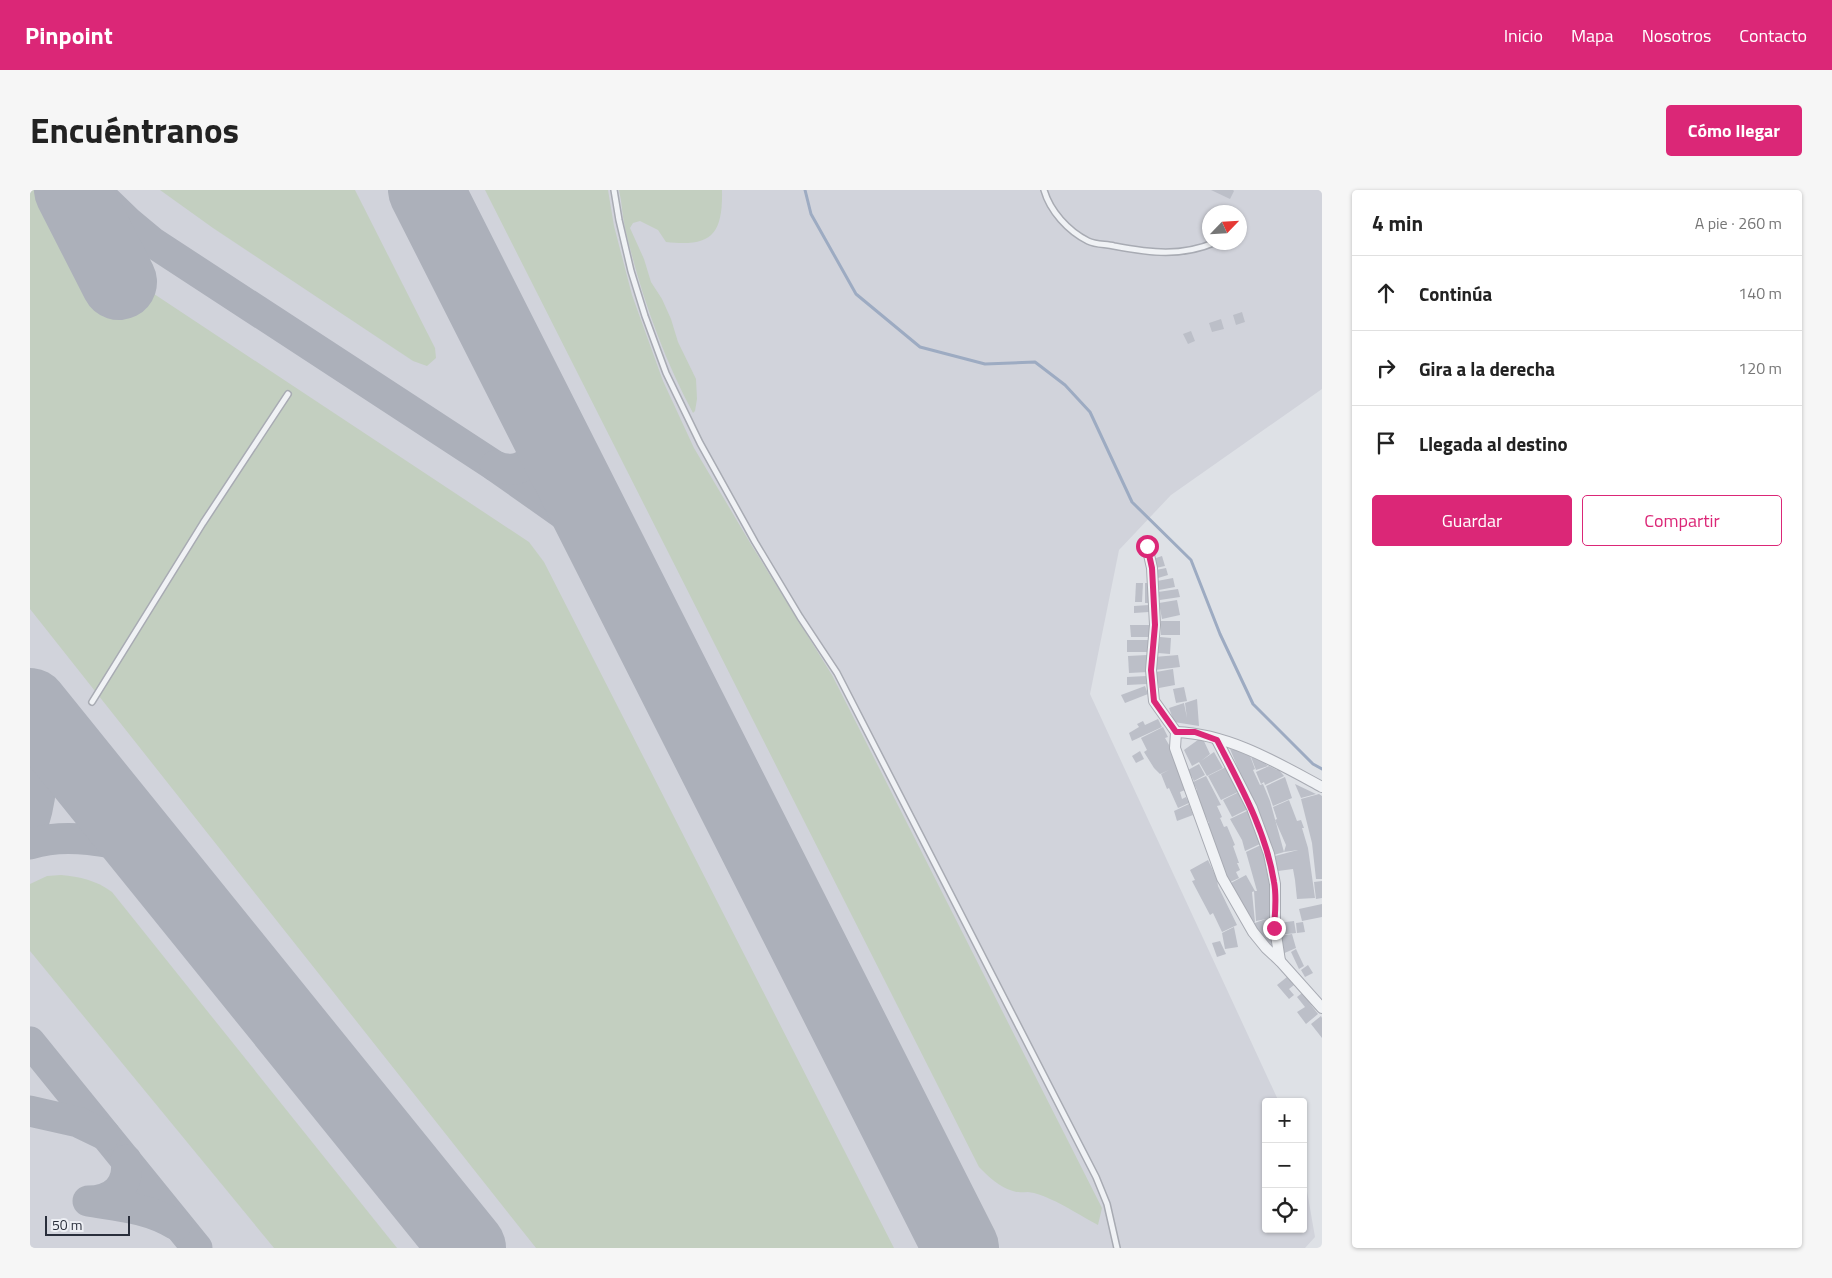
<!DOCTYPE html>
<html lang="es">
<head>
<meta charset="utf-8">
<style>
  :root { --surface:#fff; --page:#f6f6f6; --text:#222; --muted:#767676; --line:#e0e0e0; --accent:#db2777 }
  body { margin:0; font-family:"Titillium Web",sans-serif; background:var(--page); color:var(--text) }
  .controls { position:absolute; right:15px; bottom:15px; display:grid; overflow:hidden; border-radius:5px; box-shadow:0 1px 4px #0004 }
  .controls button { width:45px; height:45px; display:grid; place-items:center; padding:0; border:0; border-bottom:1px solid var(--line); background:var(--surface); color:var(--text); font:25px sans-serif }
  .compass { position:absolute; left:1172px; top:15px; width:45px; height:45px; border-radius:50%; background:var(--surface); box-shadow:0 1px 4px #0004; rotate:65deg }
  .scale { position:absolute; left:15px; bottom:12px; width:85px; box-sizing:border-box; padding-left:5px; border:2px solid #292e3b; border-top:0; font-size:14px; line-height:18px; white-space:nowrap; color:#292e3b; -webkit-text-stroke:4px #edeff4; paint-order:stroke }
  .stop { position:absolute; width:15px; height:15px; margin:-11px; border:4px solid #db2777; border-radius:50%; background:#fff }
  .stop.end { background:#db2777; border-color:#fff; box-shadow:0 1px 5px #0008 }
  .list { margin:0; padding:0; list-style:none }
  h2 { display:flex; justify-content:space-between; align-items:center; height:65px; margin:0; padding:0 20px; font-size:21px }
  h2 small { font-size:16px; font-weight:400; color:var(--muted) }
  .list li { display:grid; grid-template-columns:32px 1fr auto; gap:15px; align-items:center; box-sizing:border-box; height:75px; padding:0 20px; border-top:1px solid var(--line) }
  .list b { display:block; font-size:19px; white-space:nowrap }
  .list em { font-size:16px; font-style:normal; color:var(--muted) }
  .actions { display:flex; gap:10px; padding:15px 20px }
  .actions a { flex:1; padding:11px 0; border:1px solid var(--accent); border-radius:5px; text-align:center; font-size:18px; color:var(--accent) }
  .actions .main { background:var(--accent); color:#fff }
  .icon { flex:none; width:28px; height:28px; fill:none; stroke:currentColor; stroke-width:2; stroke-linecap:round; stroke-linejoin:round }
  .map { position:relative; flex:none; width:1292px; height:1058px; overflow:hidden; border-radius:5px }
  header { display:flex; align-items:center; gap:30px; box-sizing:border-box; height:70px; padding:0 25px; background:var(--accent); color:#fff }
  header strong { font-size:24px }
  nav { display:flex; gap:28px; margin-inline-start:auto; font-size:18px }
  .intro { display:flex; align-items:center; justify-content:space-between; box-sizing:border-box; height:120px; padding:0 30px }
  h1 { margin:0; font-size:35px }
  .button { padding:12px 22px; border-radius:5px; background:var(--accent); color:#fff; font-size:18px; font-weight:700 }
  main { display:flex; gap:30px; padding:0 30px }
  aside { flex:1; background:var(--surface); border-radius:5px; box-shadow:0 1px 4px #0004 }
  .map>svg:first-child { display:block }
  .built { fill:#d1d3db; fill-rule:evenodd }
  .green { fill:#c3cfc0 }
  .lines { fill:none; stroke-linecap:round; stroke-linejoin:round }
  .stream { stroke:#9dabc2; stroke-width:3 }
  .taxiway { stroke:#acb0ba; stroke-width:31 }
  .runway { stroke:#acb0ba; stroke-width:76 }
  .building { fill:#bcbfc8 }
  .lane-casing { stroke:#a8abb3; stroke-width:8 }
  .street-casing { stroke:#a8abb3; stroke-width:12 }
  .lane { stroke:#f0f2f5; stroke-width:5 }
  .street { stroke:#f0f2f5; stroke-width:10 }
  .route { stroke:#db2777; stroke-width:6 }
</style>
</head>
<body>
<header>
<strong>Pinpoint</strong>
<nav><a>Inicio</a><a>Mapa</a><a>Nosotros</a><a>Contacto</a></nav>
</header>
<div class="intro"><h1>Encuéntranos</h1><a class="button">Cómo llegar</a></div>
<main>
<div class="map">
<svg width="1292" height="1058" viewBox="0 0 1292 1058">
  <rect width="100%" height="100%" fill="#dee1e6"/>
  <path class="built" d="M0,0H1292V199L1141,305L1089,360L1060,504L1249,912H1236V1039H1273V978L1285,1047L1275,1058H0ZM1180,22H1210V52H1180Z"/>
  <g class="green">
    <polygon points="0,0 6,0 30,26 106,92 499,352 514,372 864,1058 506,1058 0,419"/>
    <polygon points="130,0 325,0 405,158 406,168 397,176 383,171 183,38"/>
    <path d="M455,0H578L584,36L602,105L633,191L664,258L722,356L802,485L1072,1018L1068,1035C1052,1027 1037,1016 1020,1009C1014,1006 1006,1003 998,1002C993,1002 988,1003 983,1001C969,997 959,987 949,977Z"/>
    <path d="M589,0H692C693,45 681,57 636,52L628,40L610,31L603,33L600,38L614,69L621,92L632,109L641,129L648,152L666,189L667,209L665,221L663,223C632,165 610,102 595,38C592,25 592,12 589,0Z"/>
    <path d="M31,685C50,687 66,690 82,702L367,1058H244L0,761V694L17,686Z"/>
  </g>
  <g class="lines">
    <polyline class="stream" points="775,0 781,24 826,104 890,157 955,174 1005,172 1035,195 1060,222 1102,312 1161,370 1190,444 1223,514 1283,574 1292,579"/>
    <g class="taxiway">
      <polyline points="65,0 98,32 122,52 465,276 574,353"/>
      <path d="M465,276C500,289 509,261 505,232C503,220 499,209 496,198"/>
      <path d="M0,642C15,606 12,568 12,530"/>
      <path d="M0,654C37,642 81,652 117,661"/>
      <polyline points="0,852 167,1058"/>
      <polyline points="0,921 48,932 75,945"/>
      <path d="M96,970C100,996 83,1011 58,1011C88,1016 119,1018 146,1035"/>
    </g>
    <g class="runway">
      <polyline points="42,0 89,92"/>
      <polyline points="396,0 931,1058"/>
      <polyline points="0,516 438,1058"/>
    </g>
  </g>
  <g class="building">
    <polygon points="1181,0 1203,0 1204,1 1200,9"/>
    <polygon points="1212,122 1215,132 1206,135 1203,125"/>
    <polygon points="1191,129 1194,139 1182,142 1179,133"/>
    <polygon points="1161,141 1165,151 1158,154 1153,144"/>
    <polygon points="1132,366 1135,376 1126,378 1123,369"/>
    <polygon points="1136,378 1138,385 1128,388 1126,380"/>
    <polygon points="1143,388 1145,397 1129,400 1127,391"/>
    <polygon points="1106,393 1113,393 1112,412 1105,412"/>
    <rect x="1115" y="393" width="5" height="20"/>
    <polygon points="1148,399 1150,407 1130,410 1128,402"/>
    <polygon points="1147,410 1150,425 1132,429 1129,413"/>
    <polygon points="1119,415 1119,422 1104,423 1104,416"/>
    <rect x="1131" y="431" width="19" height="14"/>
    <polygon points="1100,435 1120,435 1120,447 1101,447"/>
    <polygon points="1130,447 1141,448 1140,464 1128,463"/>
    <rect x="1097" y="450" width="21" height="12"/>
    <polygon points="1117,465 1118,482 1099,483 1098,466"/>
    <polygon points="1148,465 1150,477 1125,480 1124,467"/>
    <polygon points="1143,479 1145,495 1129,498 1126,482"/>
    <polygon points="1116,486 1117,494 1097,495 1097,487"/>
    <polygon points="1115,496 1118,504 1095,513 1091,505"/>
    <polygon points="1154,497 1157,511 1146,513 1143,499"/>
    <polygon points="1167,509 1169,536 1144,532 1139,518 1154,513 1157,528 1155,513"/>
    <polygon points="1128,529 1132,537 1102,551 1099,543 1109,537 1107,534 1113,531 1115,535"/>
    <polygon points="1133,537 1138,547 1135,548 1142,560 1155,600 1150,602 1152,609 1156,607 1159,613 1148,618 1139,598 1137,599 1131,584 1139,580 1130,584 1124,578 1114,562 1117,560 1111,548"/>
    <polygon points="1172,547 1180,564 1171,571 1184,562 1193,578 1177,586 1169,572 1162,576 1154,560"/>
    <polygon points="1200,559 1219,563 1225,579 1223,580 1230,595 1233,594 1240,611 1254,662 1244,665"/>
    <polygon points="1110,561 1114,569 1106,573 1102,566"/>
    <polygon points="1221,567 1231,570 1238,576 1226,580"/>
    <polygon points="1169,574 1175,585 1164,591 1158,580"/>
    <polygon points="1239,576 1247,580 1249,580 1254,586 1235,595 1234,592 1231,594 1226,582"/>
    <polygon points="1196,577 1210,601 1191,610 1178,586"/>
    <polygon points="1176,586 1191,615 1187,616 1192,627 1182,632 1190,628 1194,637 1197,636 1205,655 1203,656 1209,673 1207,673 1210,680 1206,682 1209,688 1198,693 1177,634 1179,633 1174,623 1172,624 1165,601 1167,600 1163,592"/>
    <polygon points="1255,587 1262,608 1243,616 1236,596"/>
    <polygon points="1265,594 1286,604 1271,608"/>
    <polygon points="1211,601 1220,618 1202,627 1193,610"/>
    <polygon points="1289,604 1292,606 1292,689 1286,689 1282,653 1271,609"/>
    <polygon points="1259,610 1267,631 1271,630 1274,638 1272,638 1278,658 1285,708 1267,709 1265,690 1272,689 1265,690 1263,679 1248,681 1245,666 1268,660 1254,662 1256,655 1245,630 1247,629 1243,617"/>
    <polygon points="1159,614 1163,625 1147,631 1144,621"/>
    <polygon points="1221,619 1232,653 1215,661 1212,650 1200,629"/>
    <polygon points="1233,654 1239,674 1246,758 1242,759 1222,734 1236,729 1226,731 1224,701 1227,701 1216,662"/>
    <polygon points="1178,670 1187,689 1188,696 1207,735 1192,742 1183,723 1180,725 1162,691 1165,690 1160,680"/>
    <polygon points="1216,685 1225,701 1222,702 1225,732 1221,733 1199,694"/>
    <polygon points="1292,691 1292,708 1286,709 1284,692"/>
    <polygon points="1292,714 1292,727 1272,731 1269,719"/>
    <polygon points="1264,731 1266,743 1249,745 1248,733"/>
    <polygon points="1273,732 1275,742 1267,743 1266,733"/>
    <polygon points="1204,737 1208,757 1195,759 1192,743"/>
    <polygon points="1262,744 1266,758 1250,765 1249,746"/>
    <polygon points="1190,751 1196,764 1187,767 1182,753"/>
    <polygon points="1266,759 1274,776 1269,779 1261,762"/>
    <polygon points="1278,775 1283,783 1275,787 1271,780"/>
    <polygon points="1257,787 1264,795 1259,799 1264,805 1259,809 1247,795"/>
    <polygon points="1272,803 1288,824 1276,834 1267,822 1275,817 1267,807"/>
    <polygon points="1291,826 1292,828 1292,848 1281,834"/>
  </g>
  <g class="lines">
    <g class="lane-casing">
      <g id="lane">
        <polyline points="584,0 589,30 601,81 615,126 636,183 670,253 725,352 770,427 807,483 1066,987 1077,1014 1087,1058"/>
        <path d="M1014,0C1020,21 1038,41 1058,51C1066,55 1076,54 1084,56C1121,63 1151,67 1186,52"/>
        <polyline points="62,512 173,333 258,204"/>
      </g>
    </g>
    <g class="street-casing">
      <g id="street">
        <polyline points="1117,356 1122,378 1125,435 1121,480 1124,511 1146,542 1145,558 1192,688 1223,742 1236,758 1250,771 1292,818"/>
        <path d="M1146,542C1199,544 1246,572 1292,597"/>
        <polyline points="1187,550 1222,618 1239,664 1245,694 1245,738 1250,771"/>
      </g>
    </g>
    <use href="#lane" class="lane"/>
    <use href="#street" class="street"/>
  </g>
  <g class="lines">
    <path class="route" d="M1117,356L1122,378L1125,435L1121,480L1124,511L1146,542H1165L1187,550C1210,595 1236,641 1244,692C1247,707 1245,723 1244,738"/>
  </g>
</svg>
<div class="controls">
<button>+</button>
<button>−</button>
<button><svg class="icon" aria-label="locate" viewBox="0 0 24 24"><circle cx="12" cy="12" r="6"/><path d="M12 2v4M12 18v4M2 12h4M18 12h4"/></svg></button>
</div>
<svg class="compass" viewBox="-18 -18 36 36"><path d="M0-13l5 13h-10z" fill="#e53935"/><path d="M0 13l5-13h-10z" fill="#767676"/></svg>
<div class="scale">50 m</div>
<div class="stop" style="left:1117px;top:356px"></div>
<div class="stop end" style="left:1244px;top:738px"></div>
</div>
<aside>
<h2>4 min<small>A pie · 260 m</small></h2>
<ul class="list">
<li><svg class="icon" aria-label="ahead" viewBox="0 0 24 24"><path d="M12 20V5M6 11l6-6 6 6"/></svg><div><b>Continúa</b></div><em>140 m</em></li>
<li><svg class="icon" aria-label="right" viewBox="0 0 24 24"><path d="M7 20v-9h11M14 6l5 5-5 5"/></svg><div><b>Gira a la derecha</b></div><em>120 m</em></li>
<li><svg class="icon" aria-label="arrive" viewBox="0 0 24 24"><path d="M6 21V4h12l-3 4 3 4H6"/></svg><div><b>Llegada al destino</b></div></li>
</ul>
<div class="actions"><a class="main">Guardar</a><a>Compartir</a></div>
</aside>
</main>
</body>
</html>
